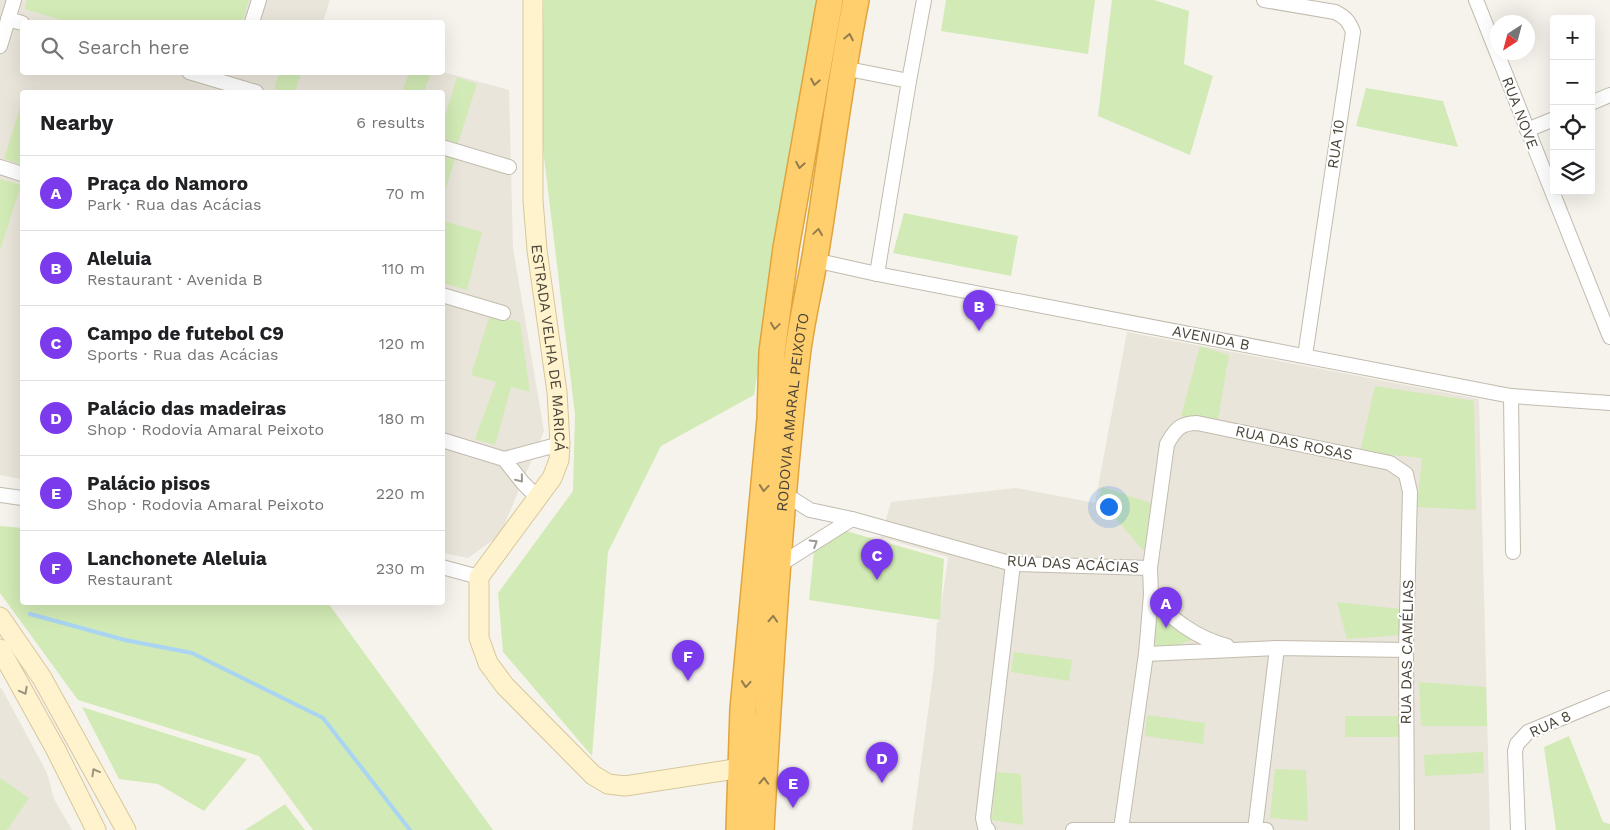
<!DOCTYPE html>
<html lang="en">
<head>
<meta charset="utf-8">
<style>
  :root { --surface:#fff; --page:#f2f2f2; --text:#202124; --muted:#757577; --line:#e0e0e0; --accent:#7c3aed }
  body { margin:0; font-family:"Work Sans",sans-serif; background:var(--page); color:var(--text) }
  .controls { position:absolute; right:15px; top:15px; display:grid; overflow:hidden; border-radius:5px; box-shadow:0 5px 20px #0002 }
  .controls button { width:45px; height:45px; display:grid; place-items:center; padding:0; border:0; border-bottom:1px solid var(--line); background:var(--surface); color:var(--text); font:25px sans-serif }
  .compass { position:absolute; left:1490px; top:15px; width:45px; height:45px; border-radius:50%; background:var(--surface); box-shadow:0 5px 20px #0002; rotate:216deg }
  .you { position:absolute; left:1108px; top:506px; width:18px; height:18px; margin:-12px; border:4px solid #fff; border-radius:50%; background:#1a73e8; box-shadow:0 0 0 8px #1a73e833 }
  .badge { display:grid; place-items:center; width:32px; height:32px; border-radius:50%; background:var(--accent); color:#fff; font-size:16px; font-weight:700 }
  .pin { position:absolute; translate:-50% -41px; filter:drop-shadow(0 1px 2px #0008) }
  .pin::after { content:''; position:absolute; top:26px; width:18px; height:15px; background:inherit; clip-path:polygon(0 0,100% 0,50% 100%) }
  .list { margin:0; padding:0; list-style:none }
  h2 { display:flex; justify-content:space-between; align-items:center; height:65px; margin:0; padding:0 20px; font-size:21px }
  h2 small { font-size:16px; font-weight:400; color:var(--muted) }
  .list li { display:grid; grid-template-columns:32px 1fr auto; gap:15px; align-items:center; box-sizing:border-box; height:75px; padding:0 20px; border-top:1px solid var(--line) }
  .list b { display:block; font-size:19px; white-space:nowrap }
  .list p { margin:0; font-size:16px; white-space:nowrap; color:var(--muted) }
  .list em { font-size:16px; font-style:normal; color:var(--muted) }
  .icon { flex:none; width:28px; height:28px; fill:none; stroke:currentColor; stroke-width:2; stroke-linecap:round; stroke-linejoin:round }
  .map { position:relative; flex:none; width:1610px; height:830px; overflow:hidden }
  .search { position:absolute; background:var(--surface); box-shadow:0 5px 20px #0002; left:20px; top:20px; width:425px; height:55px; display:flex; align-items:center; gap:12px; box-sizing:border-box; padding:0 18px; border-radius:5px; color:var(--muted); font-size:19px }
  .panel { position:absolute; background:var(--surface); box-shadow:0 5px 20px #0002; left:20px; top:90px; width:425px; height:515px; border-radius:5px }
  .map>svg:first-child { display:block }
  .residential { fill:#eae5da }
  .green { fill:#d2eab5 }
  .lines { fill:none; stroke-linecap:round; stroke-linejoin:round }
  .stream { stroke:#a9d4f2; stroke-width:4 }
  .street-casing { stroke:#c2bbae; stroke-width:16 }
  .secondary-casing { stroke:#d6c79b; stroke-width:21 }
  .highway-casing { stroke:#e0a43c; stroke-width:28 }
  .street { stroke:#fff; stroke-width:14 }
  .secondary { stroke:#fff3cd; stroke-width:19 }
  .highway { stroke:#ffcf6e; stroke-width:25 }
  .oneway { stroke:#937c4e }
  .oneway2 { stroke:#9c9892 }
  .oneway3 { stroke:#9c937c }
  .labels { text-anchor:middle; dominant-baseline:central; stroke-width:4; stroke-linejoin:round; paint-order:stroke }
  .street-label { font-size:15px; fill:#4b4439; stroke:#fff }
</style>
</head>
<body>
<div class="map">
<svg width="1610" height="830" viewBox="0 0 1610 830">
  <rect width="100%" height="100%" fill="#f6f3ec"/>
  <g class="residential">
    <polygon points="0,0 330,0 323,22 22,22 22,72 443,72 509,90 513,248 544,431 500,535 468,558 443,553 442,92 22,92 22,479 0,475"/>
    <polygon points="1127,332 1479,399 1490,830 912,830 934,667 937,623 939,622 948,557 881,537 891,502 1016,488 1095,503"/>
    <polygon points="0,688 2,689 47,773 54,799 72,830 0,830"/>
  </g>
  <g class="green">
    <polygon points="27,0 249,0 242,22 67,22 25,9"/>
    <polygon points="544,0 816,0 754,395 661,446 608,552 592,756 503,652 498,593 573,491 575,415 541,132"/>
    <polygon points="946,0 1095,0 1088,54 941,31"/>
    <polygon points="1112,0 1154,0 1189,11 1184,64 1213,76 1190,155 1098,116"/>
    <polygon points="279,73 301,73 295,92 285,92 274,89"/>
    <polygon points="409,73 431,73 424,92 402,92"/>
    <polygon points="457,77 477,84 458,143 442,138 443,122"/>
    <polygon points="1366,88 1443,101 1458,147 1356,126"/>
    <polygon points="22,102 22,165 4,159"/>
    <polygon points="443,152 456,156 443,198"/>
    <polygon points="0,179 21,185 0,250"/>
    <polygon points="904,213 1018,236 1011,276 893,253"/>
    <polygon points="443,221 482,232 467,290 443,283"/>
    <polygon points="490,315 520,322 530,392 511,387 495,445 475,439 496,382 471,375"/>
    <polygon points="1200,346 1229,355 1218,419 1181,416"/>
    <polygon points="1375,386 1474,401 1476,510 1417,507 1422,458 1360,452"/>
    <polygon points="1102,487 1151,503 1144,551 1099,500"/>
    <polygon points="0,526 22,528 22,602 328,603 493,830 313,830 259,756 78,700 0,593"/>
    <polygon points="846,531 944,559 940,620 809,600 814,551"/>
    <polygon points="1337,602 1401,609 1401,635 1347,639"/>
    <polygon points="1155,609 1197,638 1178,645 1158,646 1151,642"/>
    <polygon points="1014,652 1072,660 1069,681 1011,672"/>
    <polygon points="1419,682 1486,687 1487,726 1421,726"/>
    <polygon points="82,707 247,759 204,811 158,784 119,779"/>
    <polygon points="1147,715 1205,723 1203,744 1145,736"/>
    <rect x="1345" y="716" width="59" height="21"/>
    <polygon points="1569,736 1603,822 1610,824 1610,830 1556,830 1544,747"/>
    <polygon points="1483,752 1484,773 1425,776 1424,755"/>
    <polygon points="1275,769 1306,770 1308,821 1270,818"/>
    <polygon points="995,772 1021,774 1023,825 992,820"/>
    <polygon points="0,778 29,798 7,830 0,830"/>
    <polygon points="285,804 305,830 245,830"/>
  </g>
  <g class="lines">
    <polyline class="stream" points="30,614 125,640 192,653 323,718 410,830"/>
    <g class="street-casing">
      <g id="street">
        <path d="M1264,0L1335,12C1345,17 1349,21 1353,32L1305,356"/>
        <polyline points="1476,0 1610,337"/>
        <polyline points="8,19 22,23"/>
        <polyline points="252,22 259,0"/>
        <polyline points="0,46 14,0"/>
        <polyline points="843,68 909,81"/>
        <polyline points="189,72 256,92"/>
        <polyline points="1591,103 1610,95"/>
        <polyline points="1527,130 1554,119"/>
        <polyline points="442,147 509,167"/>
        <polyline points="0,167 22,174"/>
        <polyline points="814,260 877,274 1511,396 1610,403"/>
        <polyline points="877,274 909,81 924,0"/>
        <polyline points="442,295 503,313"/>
        <polyline points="1511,396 1513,552"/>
        <polyline points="442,440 504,459"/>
        <polyline points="783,493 810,510 852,519 1013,564 1150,568"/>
        <polyline points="0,495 22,498"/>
        <polyline points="538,498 523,483 504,459 560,444"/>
        <polyline points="442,567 479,577"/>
        <polyline points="776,567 852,519"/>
        <path d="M1151,594C1169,619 1197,638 1227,646"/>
        <polyline points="1146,654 1277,648 1406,650"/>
        <path d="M1121,829L1146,654L1151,594L1150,568L1167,444C1175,430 1180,423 1197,423L1390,463L1406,474L1410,492L1406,650L1407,830"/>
        <polyline points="988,830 985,827 983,818 1013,564"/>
        <polyline points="1073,830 1266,830"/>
        <polyline points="1255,830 1277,648"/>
        <polyline points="1518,830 1515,751 1517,744 1528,732 1610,698"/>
      </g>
    </g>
    <g class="secondary-casing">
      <g id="secondary">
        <path id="s1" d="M533,0V200L537,250L557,392L560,444L559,460L552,478L479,577V638L488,663L505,686L593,775L608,784L625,786L741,768"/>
        <polyline points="0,617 42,678 126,830"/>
        <polyline points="0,649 55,748 96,830"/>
      </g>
    </g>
    <g class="highway-casing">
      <g id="highway">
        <polyline points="739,830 743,709 770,419 772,352 786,248 830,0"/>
        <path id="s2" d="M761,830C770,672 779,514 797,357C801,323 809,291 815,257C829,172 839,85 856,0"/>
      </g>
    </g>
    <use href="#street" class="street"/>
    <use href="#secondary" class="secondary"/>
    <use href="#highway" class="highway"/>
  </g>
  <defs><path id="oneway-chevron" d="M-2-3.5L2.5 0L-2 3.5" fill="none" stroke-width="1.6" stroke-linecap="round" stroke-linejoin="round" transform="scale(1.25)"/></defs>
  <g class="oneway">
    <use href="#oneway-chevron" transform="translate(849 37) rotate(-79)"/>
    <use href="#oneway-chevron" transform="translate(815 82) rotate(100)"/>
    <use href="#oneway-chevron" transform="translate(800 165) rotate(100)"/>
    <use href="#oneway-chevron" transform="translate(818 232) rotate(-82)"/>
    <use href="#oneway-chevron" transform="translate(775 326) rotate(98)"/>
    <use href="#oneway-chevron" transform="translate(764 488) rotate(95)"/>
    <use href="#oneway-chevron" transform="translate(773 619) rotate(-87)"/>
    <use href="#oneway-chevron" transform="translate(746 684) rotate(95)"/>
    <use href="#oneway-chevron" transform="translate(764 781) rotate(-87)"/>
  </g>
  <g class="oneway2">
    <use href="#oneway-chevron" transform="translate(520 479) rotate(51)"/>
    <use href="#oneway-chevron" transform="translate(814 543) rotate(-32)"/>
  </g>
  <g class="oneway3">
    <use href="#oneway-chevron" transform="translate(24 691) rotate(62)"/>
    <use href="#oneway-chevron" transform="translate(95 772) rotate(-119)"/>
  </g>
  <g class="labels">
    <g class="street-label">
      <text transform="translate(1520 113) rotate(69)">RUA NOVE</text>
      <text transform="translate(1336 144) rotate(-82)">RUA 10</text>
      <text transform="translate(1211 338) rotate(11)">AVENIDA B</text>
      <text stroke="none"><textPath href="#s1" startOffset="349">ESTRADA VELHA DE MARICÁ</textPath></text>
      <text stroke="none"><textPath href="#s2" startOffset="419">RODOVIA AMARAL PEIXOTO</textPath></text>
      <text transform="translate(1294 443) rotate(12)">RUA DAS ROSAS</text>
      <text transform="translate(1073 564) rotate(3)">RUA DAS ACÁCIAS</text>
      <text transform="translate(1407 652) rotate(-89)">RUA DAS CAMÉLIAS</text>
      <text transform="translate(1550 724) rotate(-25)">RUA 8</text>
    </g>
  </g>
</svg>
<div class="controls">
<button>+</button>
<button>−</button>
<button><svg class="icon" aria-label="locate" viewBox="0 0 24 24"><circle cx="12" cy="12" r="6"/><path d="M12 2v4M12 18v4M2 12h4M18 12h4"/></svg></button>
<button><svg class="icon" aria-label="layers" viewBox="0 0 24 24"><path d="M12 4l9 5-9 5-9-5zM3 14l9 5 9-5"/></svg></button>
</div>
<svg class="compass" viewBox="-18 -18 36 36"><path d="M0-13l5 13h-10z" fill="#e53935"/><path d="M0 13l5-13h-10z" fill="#757577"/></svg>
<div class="you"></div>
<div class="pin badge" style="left:1166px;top:628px">A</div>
<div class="pin badge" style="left:979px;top:331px">B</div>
<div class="pin badge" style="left:877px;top:580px">C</div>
<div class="pin badge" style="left:882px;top:783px">D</div>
<div class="pin badge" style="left:793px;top:808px">E</div>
<div class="pin badge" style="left:688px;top:681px">F</div>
<div class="search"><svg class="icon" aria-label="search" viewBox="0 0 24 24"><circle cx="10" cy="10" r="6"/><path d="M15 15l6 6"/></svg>Search here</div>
<section class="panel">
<h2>Nearby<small>6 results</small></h2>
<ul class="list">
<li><span class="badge">A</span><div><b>Praça do Namoro</b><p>Park · Rua das Acácias</p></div><em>70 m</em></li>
<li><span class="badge">B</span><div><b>Aleluia</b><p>Restaurant · Avenida B</p></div><em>110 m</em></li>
<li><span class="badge">C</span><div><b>Campo de futebol C9</b><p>Sports · Rua das Acácias</p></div><em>120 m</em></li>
<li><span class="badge">D</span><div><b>Palácio das madeiras</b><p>Shop · Rodovia Amaral Peixoto</p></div><em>180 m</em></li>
<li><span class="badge">E</span><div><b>Palácio pisos</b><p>Shop · Rodovia Amaral Peixoto</p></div><em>220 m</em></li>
<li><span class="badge">F</span><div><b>Lanchonete Aleluia</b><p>Restaurant</p></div><em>230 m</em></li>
</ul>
</section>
</div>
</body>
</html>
